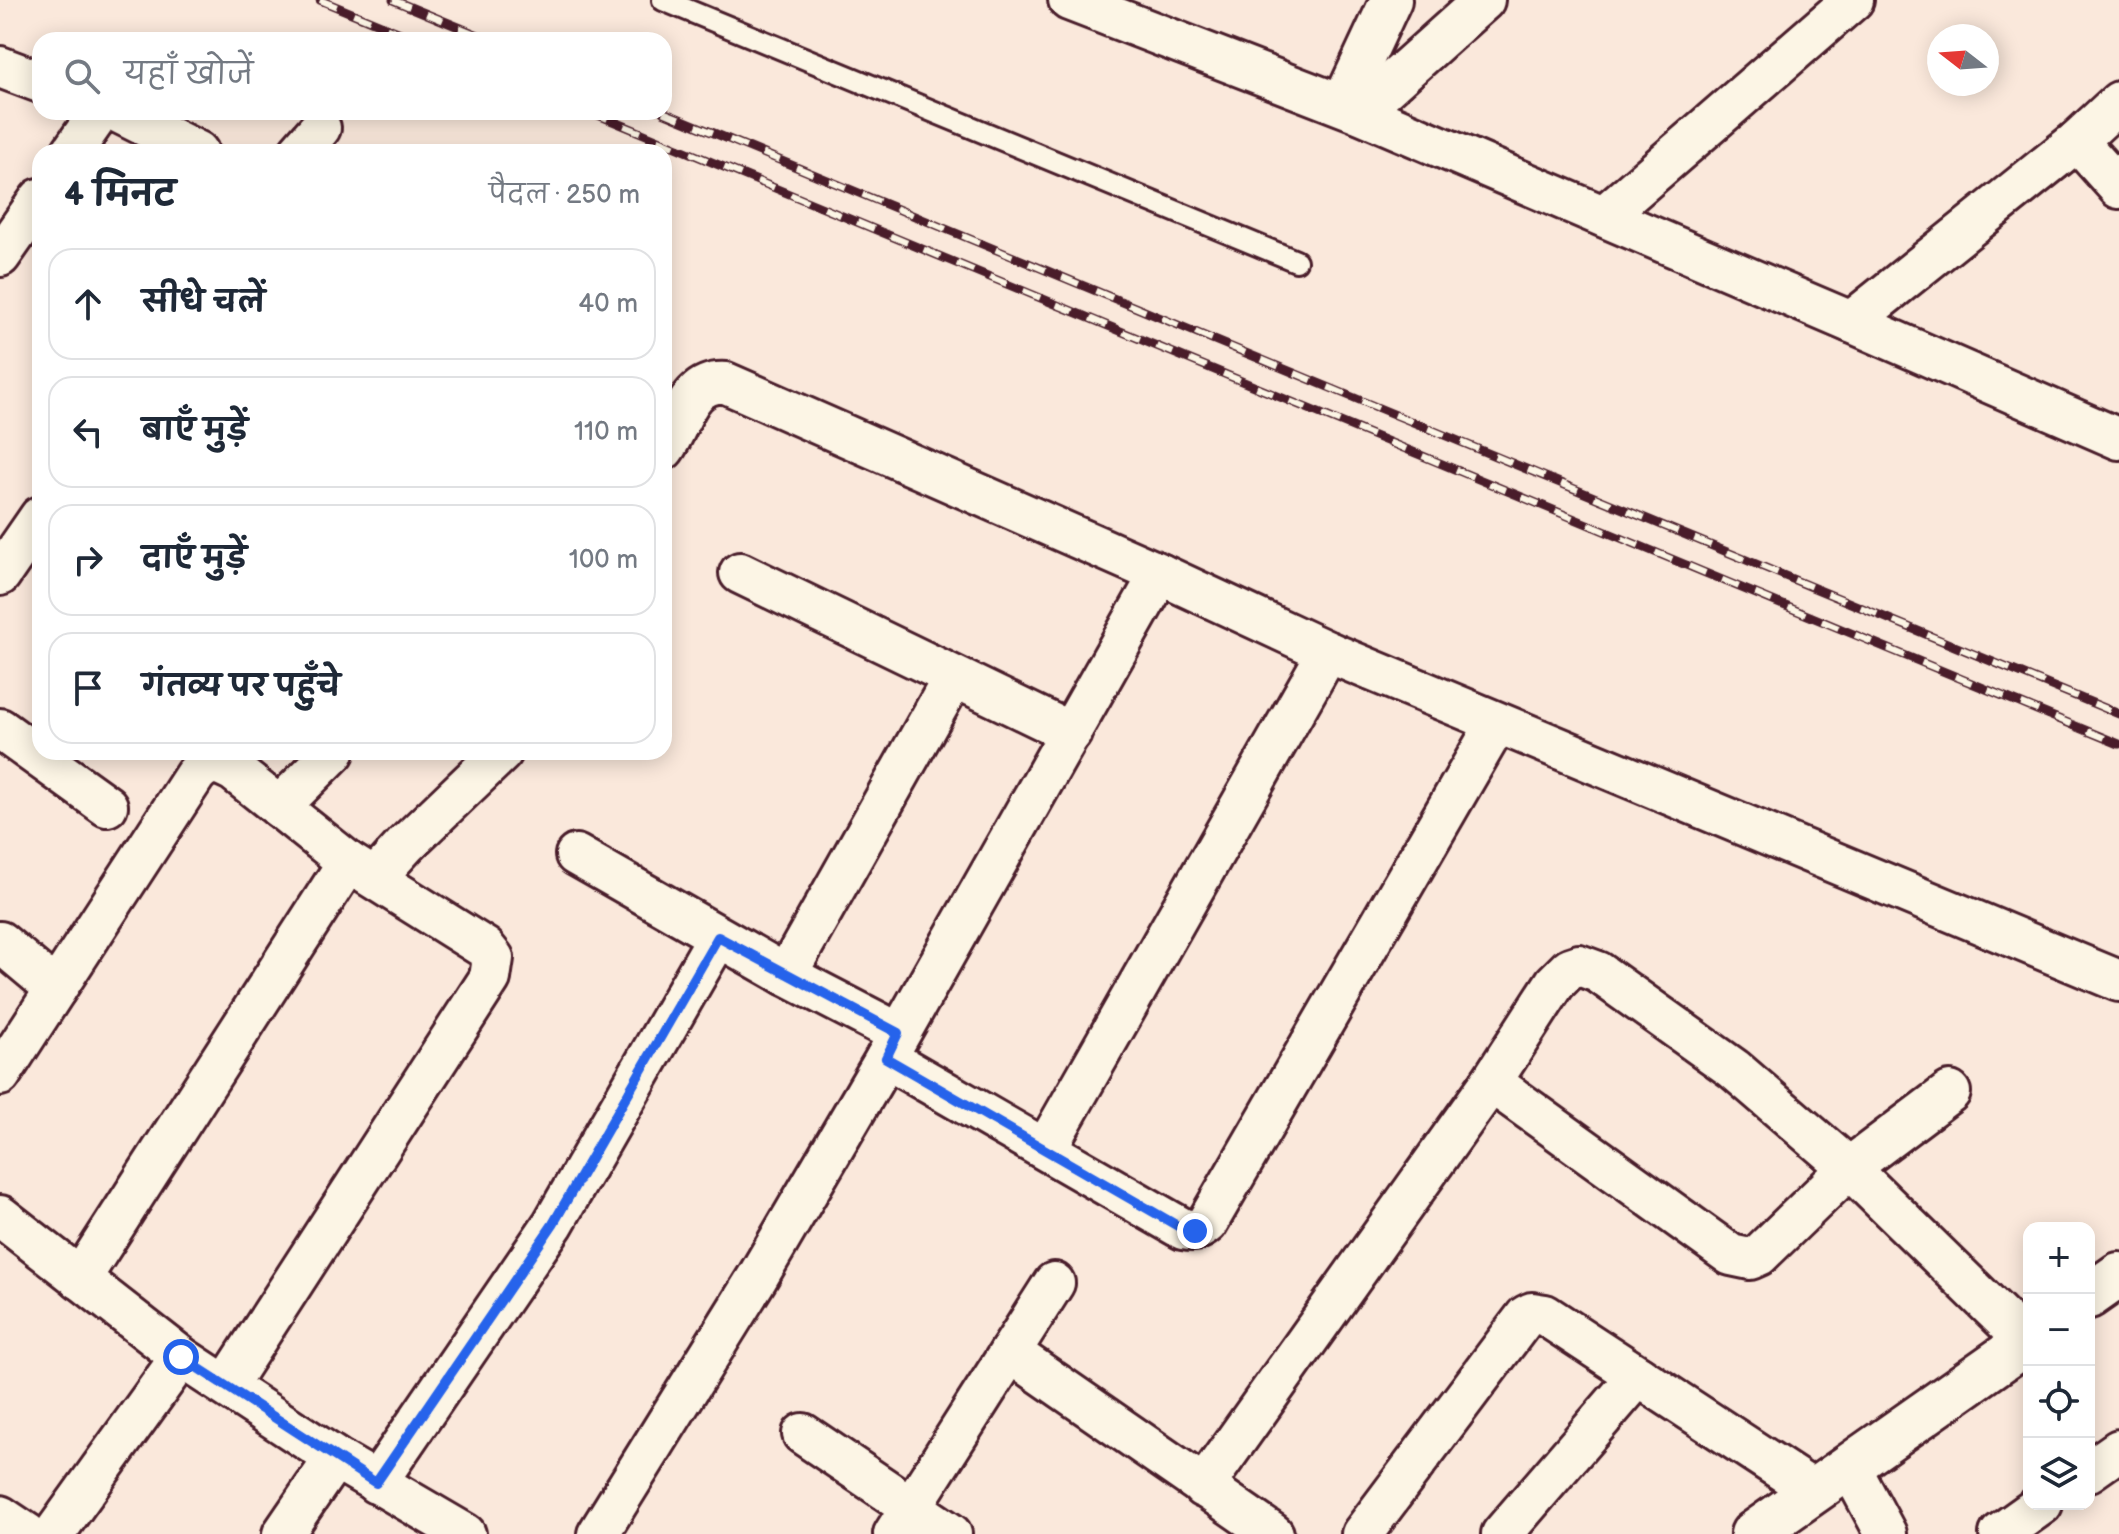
<!DOCTYPE html>
<html lang="hi">
<head>
<meta charset="utf-8">
<style>
  :root { --surface:#fff; --page:#f2f2f3; --text:#1f2937; --muted:#747a83; --line:#e0e1e3 }
  body { margin:0; font-family:"Balsamiq Sans","Playpen Sans Deva",sans-serif; background:var(--page); color:var(--text) }
  .controls { position:absolute; right:24px; bottom:24px; display:grid; overflow:hidden; border-radius:16px; box-shadow:0 4px 20px #0003 }
  .controls button { width:72px; height:72px; display:grid; place-items:center; padding:0; border:0; border-bottom:2px solid var(--line); background:var(--surface); color:var(--text); font:40px sans-serif }
  .compass { position:absolute; left:1927px; top:24px; width:72px; height:72px; border-radius:50%; background:var(--surface); box-shadow:0 4px 20px #0003; rotate:287deg }
  .stop { position:absolute; width:24px; height:24px; margin:-18px; border:6px solid #2563eb; border-radius:50%; background:#fff }
  .stop.end { background:#2563eb; border-color:#fff; box-shadow:0 2px 8px #0008 }
  .list { margin:0; padding:0; list-style:none }
  h2 { display:flex; justify-content:space-between; align-items:center; height:104px; margin:0; padding:0 32px; font-size:34px }
  h2 small { font-size:26px; font-weight:400; color:var(--muted) }
  .list li { display:grid; grid-template-columns:52px 1fr auto; gap:24px; align-items:center; box-sizing:border-box; height:112px; margin:0 16px 16px; padding:0 16px; border:2px solid var(--line); border-radius:24px }
  .list b { display:block; font-size:30px; white-space:nowrap }
  .list em { font-size:26px; font-style:normal; color:var(--muted) }
  .icon { flex:none; width:44px; height:44px; fill:none; stroke:currentColor; stroke-width:2; stroke-linecap:round; stroke-linejoin:round }
  .map { position:relative; flex:none; width:2119px; height:1534px; overflow:hidden }
  .search { position:absolute; background:var(--surface); box-shadow:0 4px 20px #0003; left:32px; top:32px; width:640px; height:88px; display:flex; align-items:center; gap:20px; box-sizing:border-box; padding:0 28px; border-radius:24px; color:var(--muted); font-size:30px }
  .panel { position:absolute; background:var(--surface); box-shadow:0 4px 20px #0003; left:32px; top:144px; width:640px; height:616px; border-radius:24px }
  .map>svg:first-child { display:block }
  .lines { fill:none; stroke-linecap:round; stroke-linejoin:round }
  .service-casing { stroke:#4a1f2b; stroke-width:26 }
  .minor-casing { stroke:#4a1f2b; stroke-width:46 }
  .tertiary-casing { stroke:#4a1f2b; stroke-width:50 }
  .service { stroke:#fcf5e5; stroke-width:20 }
  .minor { stroke:#fcf5e5; stroke-width:40 }
  .tertiary { stroke:#fcf5e5; stroke-width:44 }
  .rail-casing { stroke:#4a1f2b; stroke-width:9 }
  .rail { stroke:#fcf5e5; stroke-width:6; stroke-dasharray:18; stroke-linecap:butt }
  .route { stroke:#2563eb; stroke-width:10 }
</style>
</head>
<body>
<div class="map">
<svg width="2119" height="1534" viewBox="0 0 2119 1534">
  <rect width="100%" height="100%" fill="#fae8db"/>
  <filter id="ink" filterUnits="userSpaceOnUse"><feTurbulence type="fractalNoise" baseFrequency=".0125" numOctaves="2"/><feDisplacementMap in="SourceGraphic" scale="16" xChannelSelector="R" yChannelSelector="G"/><feConvolveMatrix kernelMatrix="1 2 1 2 8 2 1 2 1" color-interpolation-filters="sRGB"/></filter>
  <g filter="url(#ink)">
    <g class="lines">
      <g class="service-casing">
        <polyline id="service" points="663,0 1296,261"/>
      </g>
      <g class="minor-casing">
        <g id="minor">
          <polyline points="1069,0 1359,112 1851,322 2077,141 2119,102"/>
          <polyline points="0,67 40,82"/>
          <polyline points="1342,105 1391,0"/>
          <polyline points="118,112 198,152"/>
          <polyline points="1359,112 1484,0"/>
          <polyline points="2077,141 2119,188"/>
          <polyline points="72,152 100,112"/>
          <polyline points="299,152 320,128"/>
          <polyline points="1604,216 1853,0"/>
          <polyline points="0,256 40,199"/>
          <polyline points="1851,322 2119,439"/>
          <path d="M664,449C683,423 686,380 726,383L1160,574L1328,652L2119,981"/>
          <polyline points="740,573 1071,733"/>
          <polyline points="0,575 40,517"/>
          <polyline points="0,729 107,806"/>
          <polyline points="279,807 334,752"/>
          <polyline points="576,855 786,975 898,1033"/>
          <polyline points="375,878 406,844 502,752"/>
          <polyline points="0,942 56,989"/>
          <polyline points="786,975 954,677"/>
          <path d="M886,1058L1183,1229C1194,1231 1198,1231 1207,1223L1497,723"/>
          <path d="M0,1075L195,775C208,760 217,762 234,771L348,862L485,948L493,958L490,978L226,1386"/>
          <polyline points="1491,1082 1731,1255 1750,1259 1759,1255 1849,1168 1950,1092"/>
          <polyline points="1046,1148 1328,652"/>
          <polyline points="0,1216 181,1357 335,1458 465,1534"/>
          <polyline points="80,1279 348,862"/>
          <polyline points="1010,1352 1273,1534"/>
          <polyline points="803,1434 951,1534"/>
          <polyline points="1849,1465 1886,1534"/>
          <polyline points="2089,1471 2119,1450"/>
          <polyline points="376,1483 553,1224 718,937"/>
          <polyline points="1203,1487 1491,1082 1555,983 1570,968 1579,965 1598,972 1734,1069 1849,1168 2027,1342"/>
          <polyline points="0,1516 27,1534"/>
          <polyline points="54,1534 181,1357"/>
          <polyline points="283,1534 335,1458"/>
          <polyline points="598,1534 757,1278 886,1058 1160,574"/>
          <polyline points="894,1534 1054,1283"/>
          <polyline points="1362,1534 1526,1316 1532,1313 1545,1315 1814,1491"/>
          <polyline points="1502,1534 1638,1376"/>
          <polyline points="2000,1534 2042,1504"/>
        </g>
      </g>
      <g class="tertiary-casing">
        <g id="tertiary">
          <polyline points="2089,1296 2119,1275"/>
          <polyline points="1753,1534 2029,1340"/>
        </g>
      </g>
      <use href="#service" class="service"/>
      <use href="#minor" class="minor"/>
      <use href="#tertiary" class="tertiary"/>
      <g class="rail-casing">
        <g id="rail">
          <polyline points="320,0 417,40"/>
          <polyline points="393,0 490,40"/>
          <polyline points="591,112 2119,744"/>
          <polyline points="663,112 2119,714"/>
        </g>
      </g>
      <use href="#rail" class="rail"/>
    </g>
  </g>
  <g class="lines" filter="url(#ink)">
    <polyline class="route" points="181,1357 376,1483 553,1224 718,937 898,1033 886,1058 1183,1229 1195,1231"/>
  </g>
</svg>
<div class="controls">
<button>+</button>
<button>−</button>
<button><svg class="icon" aria-label="locate" viewBox="0 0 24 24"><circle cx="12" cy="12" r="6"/><path d="M12 2v4M12 18v4M2 12h4M18 12h4"/></svg></button>
<button><svg class="icon" aria-label="layers" viewBox="0 0 24 24"><path d="M12 4l9 5-9 5-9-5zM3 14l9 5 9-5"/></svg></button>
</div>
<svg class="compass" viewBox="-18 -18 36 36"><path d="M0-13l5 13h-10z" fill="#e53935"/><path d="M0 13l5-13h-10z" fill="#747a83"/></svg>
<div class="stop" style="left:181px;top:1357px"></div>
<div class="stop end" style="left:1195px;top:1231px"></div>
<div class="search"><svg class="icon" aria-label="search" viewBox="0 0 24 24"><circle cx="10" cy="10" r="6"/><path d="M15 15l6 6"/></svg>यहाँ खोजें</div>
<section class="panel">
<h2>4 मिनट<small>पैदल · 250 m</small></h2>
<ul class="list">
<li><svg class="icon" aria-label="ahead" viewBox="0 0 24 24"><path d="M12 20V5M6 11l6-6 6 6"/></svg><div><b>सीधे चलें</b></div><em>40 m</em></li>
<li><svg class="icon" aria-label="left" viewBox="0 0 24 24"><path d="M17 20v-9H6M10 6l-5 5 5 5"/></svg><div><b>बाएँ मुड़ें</b></div><em>110 m</em></li>
<li><svg class="icon" aria-label="right" viewBox="0 0 24 24"><path d="M7 20v-9h11M14 6l5 5-5 5"/></svg><div><b>दाएँ मुड़ें</b></div><em>100 m</em></li>
<li><svg class="icon" aria-label="arrive" viewBox="0 0 24 24"><path d="M6 21V4h12l-3 4 3 4H6"/></svg><div><b>गंतव्य पर पहुँचे</b></div></li>
</ul>
</section>
</div>
</body>
</html>
